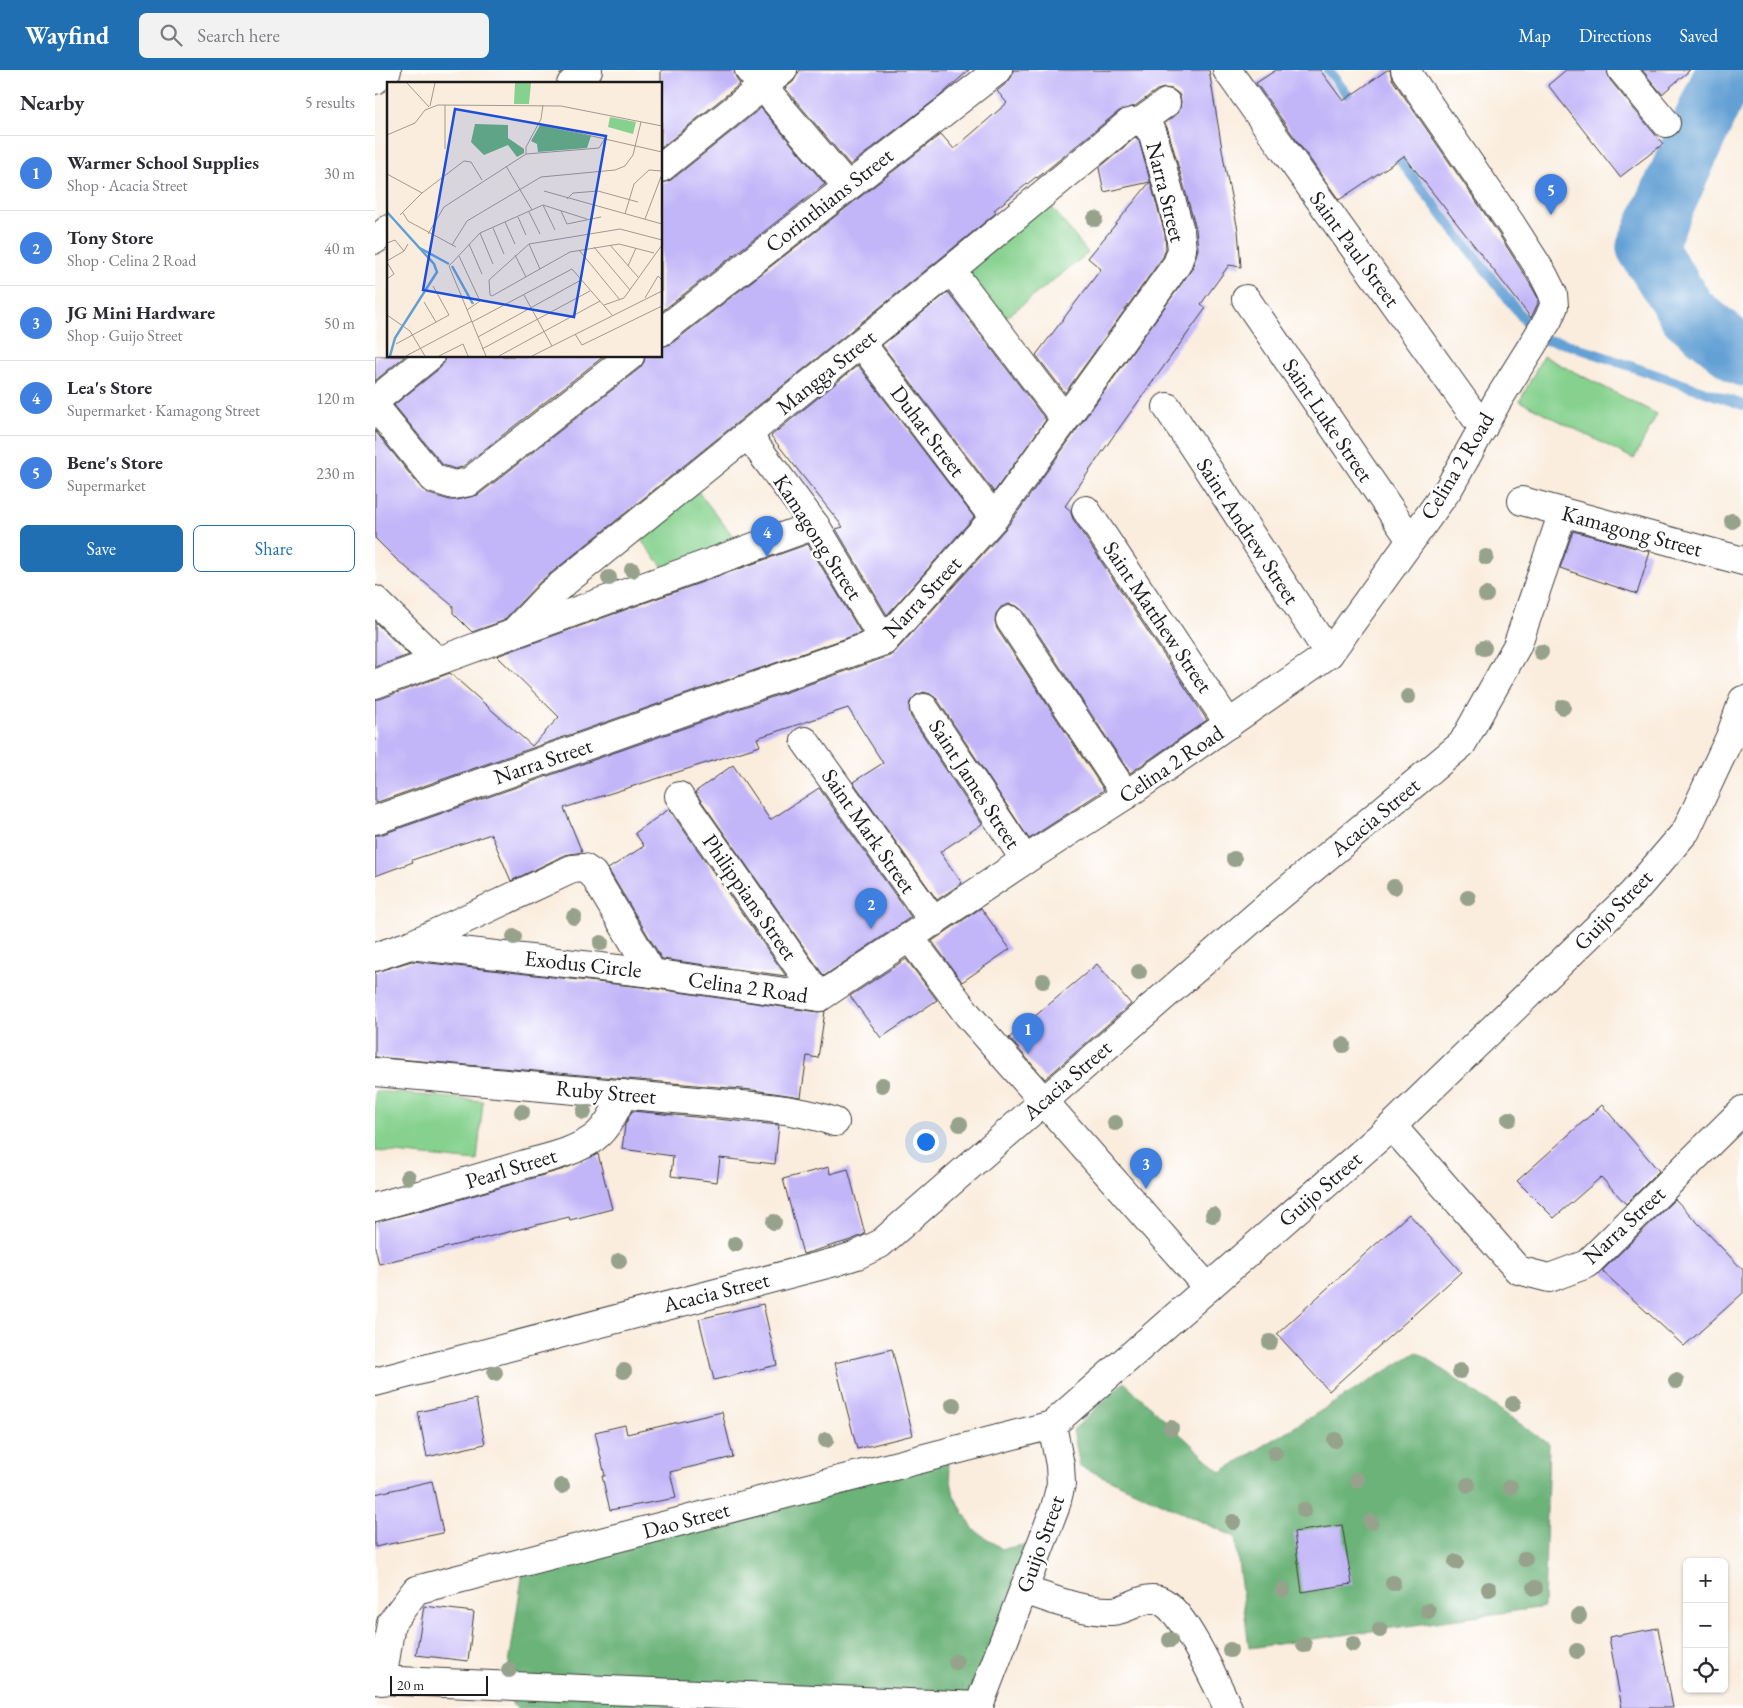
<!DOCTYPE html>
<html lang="en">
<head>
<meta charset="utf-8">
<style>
  :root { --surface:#fff; --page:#f2f2f3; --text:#2b2b33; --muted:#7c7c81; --line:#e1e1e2; --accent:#1f6fb2 }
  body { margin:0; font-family:"EB Garamond",serif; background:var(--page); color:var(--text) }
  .controls { position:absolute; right:15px; bottom:15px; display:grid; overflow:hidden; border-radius:8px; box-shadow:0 1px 4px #0004 }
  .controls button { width:45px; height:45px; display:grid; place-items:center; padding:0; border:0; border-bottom:1px solid var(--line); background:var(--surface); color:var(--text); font:25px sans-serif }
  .scale { position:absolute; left:15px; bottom:12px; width:98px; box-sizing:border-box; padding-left:5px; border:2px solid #1c1c1c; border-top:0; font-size:14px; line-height:18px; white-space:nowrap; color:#1c1c1c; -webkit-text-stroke:4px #fff; paint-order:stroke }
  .you { position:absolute; left:550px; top:1071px; width:18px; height:18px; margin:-12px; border:4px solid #fff; border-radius:50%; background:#1a73e8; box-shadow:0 0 0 8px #1a73e833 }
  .badge { display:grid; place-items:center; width:32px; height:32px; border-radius:50%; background:var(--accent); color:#fff; font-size:16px; font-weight:700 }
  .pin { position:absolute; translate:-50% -41px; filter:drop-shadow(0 1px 2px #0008) }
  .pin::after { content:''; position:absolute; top:26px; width:18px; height:15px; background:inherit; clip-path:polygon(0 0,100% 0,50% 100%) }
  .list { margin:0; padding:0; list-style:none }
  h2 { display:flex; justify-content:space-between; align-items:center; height:65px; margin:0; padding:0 20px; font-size:21px }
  h2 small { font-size:16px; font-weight:400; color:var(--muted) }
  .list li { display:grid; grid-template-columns:32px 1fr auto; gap:15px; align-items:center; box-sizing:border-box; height:75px; padding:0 20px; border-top:1px solid var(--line) }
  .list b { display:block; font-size:19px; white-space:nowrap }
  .list p { margin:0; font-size:16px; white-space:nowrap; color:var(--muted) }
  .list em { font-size:16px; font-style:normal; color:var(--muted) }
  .actions { display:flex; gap:10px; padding:15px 20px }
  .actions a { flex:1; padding:11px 0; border:1px solid var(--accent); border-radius:8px; text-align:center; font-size:18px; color:var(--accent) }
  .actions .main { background:var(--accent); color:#fff }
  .icon { flex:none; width:28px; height:28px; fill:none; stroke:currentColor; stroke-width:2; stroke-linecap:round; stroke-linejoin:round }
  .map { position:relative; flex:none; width:1368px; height:1638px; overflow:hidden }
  header { display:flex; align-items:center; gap:30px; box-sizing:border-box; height:70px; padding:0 25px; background:var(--accent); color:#fff }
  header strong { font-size:24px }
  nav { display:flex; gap:28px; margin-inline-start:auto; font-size:18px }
  .search { width:350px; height:45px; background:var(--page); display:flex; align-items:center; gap:12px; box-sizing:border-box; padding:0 18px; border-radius:8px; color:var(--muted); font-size:19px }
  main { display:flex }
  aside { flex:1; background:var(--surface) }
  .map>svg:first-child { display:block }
  .green { fill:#86d18e; stroke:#517655 }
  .forest { fill:#6cb379; stroke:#44684a }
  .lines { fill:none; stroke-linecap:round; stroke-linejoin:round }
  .stream { stroke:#64a0d4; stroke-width:10 }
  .river { stroke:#64a0d4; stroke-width:59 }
  .building { fill:#c3b6f8 }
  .minor-casing { stroke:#3d3b39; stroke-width:30 }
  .minor { stroke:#fff; stroke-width:28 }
  .tree { fill:#97a28d }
  .labels { text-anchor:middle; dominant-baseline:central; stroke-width:5; stroke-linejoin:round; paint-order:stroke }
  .street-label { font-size:22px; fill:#1c1c1c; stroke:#fff }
  .inset-river { fill:none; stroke:#64a0d4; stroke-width:2.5 }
  .inset-road { fill:none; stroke:#a19990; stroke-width:1 }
  .view { fill:#1d4ed8; fill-opacity:0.15; stroke:#1d4ed8; stroke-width:2.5 }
  .inset-edge { fill:none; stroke:#1c1c1c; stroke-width:2.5 }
</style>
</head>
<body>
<header>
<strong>Wayfind</strong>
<div class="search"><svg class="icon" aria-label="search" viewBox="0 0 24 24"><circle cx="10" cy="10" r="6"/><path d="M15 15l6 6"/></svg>Search here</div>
<nav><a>Map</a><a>Directions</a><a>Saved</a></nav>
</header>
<main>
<aside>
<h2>Nearby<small>5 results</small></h2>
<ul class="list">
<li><span class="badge" style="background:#3f7fe0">1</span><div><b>Warmer School Supplies</b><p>Shop · Acacia Street</p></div><em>30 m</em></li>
<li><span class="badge" style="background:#3f7fe0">2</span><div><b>Tony Store</b><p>Shop · Celina 2 Road</p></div><em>40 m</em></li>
<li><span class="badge" style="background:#3f7fe0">3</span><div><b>JG Mini Hardware</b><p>Shop · Guijo Street</p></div><em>50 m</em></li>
<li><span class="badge" style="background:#3f7fe0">4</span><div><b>Lea's Store</b><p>Supermarket · Kamagong Street</p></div><em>120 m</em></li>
<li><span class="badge" style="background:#3f7fe0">5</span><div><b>Bene's Store</b><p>Supermarket</p></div><em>230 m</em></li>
</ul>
<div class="actions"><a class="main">Save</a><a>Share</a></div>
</aside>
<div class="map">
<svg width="1368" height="1638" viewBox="0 0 1368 1638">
  <rect width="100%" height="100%" fill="#fff"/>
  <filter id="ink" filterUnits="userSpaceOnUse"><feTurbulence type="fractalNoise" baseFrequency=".02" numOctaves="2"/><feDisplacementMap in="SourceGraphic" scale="10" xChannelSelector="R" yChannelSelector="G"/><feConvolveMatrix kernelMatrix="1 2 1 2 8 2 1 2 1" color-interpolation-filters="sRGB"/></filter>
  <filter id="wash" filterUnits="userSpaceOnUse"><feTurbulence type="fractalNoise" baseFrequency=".0096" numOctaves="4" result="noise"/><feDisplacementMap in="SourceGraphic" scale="20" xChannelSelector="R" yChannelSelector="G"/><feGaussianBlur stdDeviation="1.12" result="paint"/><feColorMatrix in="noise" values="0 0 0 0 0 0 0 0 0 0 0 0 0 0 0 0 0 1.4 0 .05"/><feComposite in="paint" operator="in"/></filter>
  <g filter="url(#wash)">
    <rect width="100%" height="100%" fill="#faedde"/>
    <g class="green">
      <polygon points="672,131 713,183 624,253 582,201"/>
      <polygon points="1168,286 1282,344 1259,389 1145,331"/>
      <polygon points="318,415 366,476 293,503 259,462"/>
      <polygon points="0,1021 108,1031 102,1091 0,1081"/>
    </g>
    <g class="forest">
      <polygon points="1042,1282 1174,1374 1169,1537 874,1578 860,1467 705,1396 698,1360 749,1312 846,1402"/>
      <polygon points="572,1391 579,1426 598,1459 627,1479 654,1474 595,1629 132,1608 148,1500"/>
      <polygon points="136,1622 302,1631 301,1638 142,1638 137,1634"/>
    </g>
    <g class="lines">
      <g class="stream">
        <polyline points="953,0 982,37"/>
        <polyline points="1016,79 1165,270 1186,272 1368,335"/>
      </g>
      <polyline class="river" points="1351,0 1271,177 1313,243 1368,287"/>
    </g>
    <g id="blocks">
      <g class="building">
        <polygon points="286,0 359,0 362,10 365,14 286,78"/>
        <polygon points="425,0 594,0 565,26 475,95 410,18 418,12"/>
        <polygon points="638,0 834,0 850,97 863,160 866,197 854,195 826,234 831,238 737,368 690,436 695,440 698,449 832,650 755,703 648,541 642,536 634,534 626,537 621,544 620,551 622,559 729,720 654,769 562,629 555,624 549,622 541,625 535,632 534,639 536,647 607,754 565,782 587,813 562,830 478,712 508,693 473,638 382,668 385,676 189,738 207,782 190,785 136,811 116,764 37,790 38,792 0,806 0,765 5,765 517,585 632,457 817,199 823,179 821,159 793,60 790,53 800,46 805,39 806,31 804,24 797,19 789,18 782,20 760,36 744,41 662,108 661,107 619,140 621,143 566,188 165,512 128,551 97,562 78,543 78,536 21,489 0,468 0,361 47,419 54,424 75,430 82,430 103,425 265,298 269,292 270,286 286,286 286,277 296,274 566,64 579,79 632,33 622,21 633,12 637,6"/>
        <polygon points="901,0 945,0 968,31 1012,0 1015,0 1017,9 1123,163 1154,212 1163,228 1163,233 1156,248 1029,86 964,130 881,13"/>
        <polygon points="1191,0 1232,0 1235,10 1288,74 1245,107 1173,15"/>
        <polygon points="1267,0 1315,0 1287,24"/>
        <polygon points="386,38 450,114 286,242 286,113 296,110"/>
        <polygon points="761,67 764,71 790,164 791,178 788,187 690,323 661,285 726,199 713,188 775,112 729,122 724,98"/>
        <polygon points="573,222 671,350 619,422 507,275"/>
        <polygon points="0,286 30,286 0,311"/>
        <polygon points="70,286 229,286 87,397 80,399 68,395 19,335 65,298 69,292"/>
        <polygon points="483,295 599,447 512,545 461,459 468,457 396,366"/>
        <polygon points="1198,461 1275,482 1262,524 1185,498"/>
        <polygon points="433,474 486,563 0,733 0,629 5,629 75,603 157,676 184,647 122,586"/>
        <polygon points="0,552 34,585 0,597"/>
        <polygon points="358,695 395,750 444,718 536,847 449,906 320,722"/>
        <polygon points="294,739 411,906 287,889 233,799 269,776 260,763"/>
        <polygon points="606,838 635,879 587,912 557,871"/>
        <polygon points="531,889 562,930 506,968 475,926"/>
        <polygon points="37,891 275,918 443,942 450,941 443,988 432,986 426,1027 378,1020 0,987 0,902"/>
        <polygon points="722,894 756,934 670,1009 634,968"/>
        <polygon points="1227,1035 1284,1101 1251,1134 1226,1107 1179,1148 1142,1111"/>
        <polygon points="257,1041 404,1055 400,1094 345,1088 342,1112 296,1106 298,1086 247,1079 250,1055"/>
        <polygon points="223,1084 237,1139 195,1150 194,1147 4,1194 0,1177 0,1152 59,1137 189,1099"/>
        <polygon points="454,1097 455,1104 473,1099 490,1164 476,1170 428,1184 408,1109"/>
        <polygon points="1300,1129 1368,1200 1368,1223 1309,1276 1227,1201"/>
        <polygon points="1034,1144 1086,1202 954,1321 902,1264"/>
        <polygon points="388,1234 402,1295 339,1310 324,1249"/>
        <polygon points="517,1279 538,1365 482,1379 460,1293"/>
        <polygon points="101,1329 110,1374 52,1387 43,1342"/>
        <polygon points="347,1342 358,1387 295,1402 301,1428 235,1440 227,1406 230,1406 220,1362 250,1355 252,1364"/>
        <polygon points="57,1411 68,1463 0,1477 0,1424"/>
        <polygon points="967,1455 977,1514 927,1522 919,1462"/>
        <polygon points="49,1536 99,1542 93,1591 41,1585"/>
        <polygon points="1283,1558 1298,1638 1247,1638 1234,1567"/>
      </g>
    </g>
  </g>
  <g filter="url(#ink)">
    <use href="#blocks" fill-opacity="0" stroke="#3d3b39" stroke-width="1"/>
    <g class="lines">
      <g class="minor-casing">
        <g id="minor">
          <polyline points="374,0 472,116"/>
          <polyline points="852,0 1108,358"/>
          <polyline points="1247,0 1291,53"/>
          <polyline points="0,10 12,0"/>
          <polyline points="196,14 213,0"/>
          <polyline points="765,52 791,33"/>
          <polyline points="286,98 408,0"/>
          <polyline points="0,170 14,159"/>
          <polyline points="576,200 690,349"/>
          <polyline points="871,229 1036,470"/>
          <polyline points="286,262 623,0"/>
          <polyline points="486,273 619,448"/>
          <polyline points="0,331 55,286"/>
          <polyline points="0,336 59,409 79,415 94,412 255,286"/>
          <polyline points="792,337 954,584"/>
          <polyline points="373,365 440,455 509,571"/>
          <polyline points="1147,431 1368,491"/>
          <polyline points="711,440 854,654"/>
          <polyline points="0,530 62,591"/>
          <polyline points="635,550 751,725"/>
          <polyline points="143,562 440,455"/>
          <path d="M0,614L137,564L175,524L576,200L754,53C767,49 770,53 778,64L805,161L807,180L802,194L619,448L509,571L0,750"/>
          <polyline points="549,638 650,790"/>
          <polyline points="430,671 559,852"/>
          <polyline points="304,726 445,927"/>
          <polyline points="534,867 593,945 833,1218"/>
          <polyline points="35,875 277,903 445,927 650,790 751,725 954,584 1074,418 1123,330 1173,250 1179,236 1178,224 1168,204 1136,154 1030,0"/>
          <polyline points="0,887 35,875 197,799 209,798 218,804 277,903"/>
          <path d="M0,1002L377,1036C405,1039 432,1042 460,1052"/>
          <polyline points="1017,1056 1143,1200 1174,1208 1212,1194 1368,1040"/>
          <path d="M0,1137C49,1124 98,1110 147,1095C171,1088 198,1083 219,1068C233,1057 241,1040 248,1024"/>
          <polyline points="0,1312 460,1192 482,1185 505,1174 888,840 1087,674 1142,576 1188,442"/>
          <path d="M649,1520C677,1529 707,1542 737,1541C753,1541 771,1522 788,1532C811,1545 841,1613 853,1638"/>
          <polyline points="0,1610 604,1636"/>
          <polyline points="7,1611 16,1553 41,1520 677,1355"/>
          <polyline points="603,1638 680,1438 686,1414 685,1395 677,1355 1017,1056 1257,824 1311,761 1355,667 1368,630"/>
        </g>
      </g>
      <use href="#minor" class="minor"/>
    </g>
    <g class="tree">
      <circle cx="720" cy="149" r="8"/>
      <circle cx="1357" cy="451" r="8"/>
      <circle cx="1111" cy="487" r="8"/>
      <circle cx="257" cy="500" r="8"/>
      <circle cx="234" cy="508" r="8"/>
      <circle cx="1111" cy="525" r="8"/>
      <circle cx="1109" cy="578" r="8"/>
      <circle cx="1166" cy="582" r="8"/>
      <circle cx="1033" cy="627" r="8"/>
      <circle cx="1188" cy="637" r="8"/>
      <circle cx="859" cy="789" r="8"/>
      <circle cx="1019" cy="817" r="8"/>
      <circle cx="1093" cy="828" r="8"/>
      <circle cx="199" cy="847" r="8"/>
      <circle cx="139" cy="867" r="8"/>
      <circle cx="226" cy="873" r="8"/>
      <circle cx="764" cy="902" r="8"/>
      <circle cx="668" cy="911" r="8"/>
      <circle cx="968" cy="975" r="8"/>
      <circle cx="507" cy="1015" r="8"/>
      <circle cx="147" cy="1042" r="8"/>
      <circle cx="209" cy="1042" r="8"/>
      <circle cx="1134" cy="1049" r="8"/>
      <circle cx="740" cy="1053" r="8"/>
      <circle cx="585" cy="1054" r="8"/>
      <circle cx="33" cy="1107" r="8"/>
      <circle cx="838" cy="1145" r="8"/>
      <circle cx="399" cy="1152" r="8"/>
      <circle cx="360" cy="1174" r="8"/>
      <circle cx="244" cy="1191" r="8"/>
      <circle cx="895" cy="1272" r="8"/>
      <circle cx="249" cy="1301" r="8"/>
      <circle cx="1085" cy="1301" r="8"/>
      <circle cx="120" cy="1303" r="8"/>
      <circle cx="1301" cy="1311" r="8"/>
      <circle cx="1138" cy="1334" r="8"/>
      <circle cx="578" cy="1335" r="8"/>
      <circle cx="796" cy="1358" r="8"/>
      <circle cx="451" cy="1370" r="8"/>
      <circle cx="960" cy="1370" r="8"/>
      <circle cx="900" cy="1383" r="8"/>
      <circle cx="982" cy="1410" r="8"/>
      <circle cx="1093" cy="1415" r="8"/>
      <circle cx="187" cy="1416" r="8"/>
      <circle cx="1135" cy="1417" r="8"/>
      <circle cx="929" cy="1440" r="8"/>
      <circle cx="858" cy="1452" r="8"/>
      <circle cx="996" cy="1452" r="8"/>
      <circle cx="1150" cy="1489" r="8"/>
      <circle cx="1081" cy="1492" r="8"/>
      <circle cx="1018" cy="1513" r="8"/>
      <circle cx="1160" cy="1518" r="8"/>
      <circle cx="1114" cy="1519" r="8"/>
      <circle cx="908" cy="1520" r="8"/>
      <circle cx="1053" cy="1541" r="8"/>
      <circle cx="1204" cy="1546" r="8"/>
      <circle cx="1005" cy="1560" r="8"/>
      <circle cx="795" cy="1570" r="8"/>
      <circle cx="978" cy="1574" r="8"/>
      <circle cx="929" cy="1575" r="8"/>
      <circle cx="855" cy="1580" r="8"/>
      <circle cx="1202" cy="1581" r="8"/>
      <circle cx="581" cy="1592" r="8"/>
      <circle cx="134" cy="1600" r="8"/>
    </g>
  </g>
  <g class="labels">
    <g class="street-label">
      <text transform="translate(791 122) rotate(76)">Narra Street</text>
      <text transform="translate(454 130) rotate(-38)">Corinthians Street</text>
      <text transform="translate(980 179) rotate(54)">Saint Paul Street</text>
      <text transform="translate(451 302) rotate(-39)">Mangga Street</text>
      <text transform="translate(953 350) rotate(56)">Saint Luke Street</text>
      <text transform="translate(553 361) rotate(53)">Duhat Street</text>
      <text transform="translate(1082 396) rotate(-59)">Celina 2 Road</text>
      <text transform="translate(873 461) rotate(57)">Saint Andrew Street</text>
      <text transform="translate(1257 461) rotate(15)">Kamagong Street</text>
      <text transform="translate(443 467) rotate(57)">Kamagong Street</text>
      <text transform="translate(547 527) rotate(-47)">Narra Street</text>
      <text transform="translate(783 547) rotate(56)">Saint Matthew Street</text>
      <text transform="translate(168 691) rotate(-19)">Narra Street</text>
      <text transform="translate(796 694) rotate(-34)">Celina 2 Road</text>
      <text transform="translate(600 714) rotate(57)">Saint James Street</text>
      <text transform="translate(1000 747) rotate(-40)">Acacia Street</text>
      <text transform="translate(494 761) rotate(55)">Saint Mark Street</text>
      <text transform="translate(375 827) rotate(55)">Philippians Street</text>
      <text transform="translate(1238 840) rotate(-46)">Guijo Street</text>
      <text transform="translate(208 894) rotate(6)">Exodus Circle</text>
      <text transform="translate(373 917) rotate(8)">Celina 2 Road</text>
      <text transform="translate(692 1010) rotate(-41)">Acacia Street</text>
      <text transform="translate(231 1022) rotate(5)">Ruby Street</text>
      <text transform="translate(136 1098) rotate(-17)">Pearl Street</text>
      <text transform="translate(945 1119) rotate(-41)">Guijo Street</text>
      <text transform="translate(1249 1155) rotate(-43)">Narra Street</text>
      <text transform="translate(341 1222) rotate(-14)">Acacia Street</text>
      <text transform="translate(311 1450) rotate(-15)">Dao Street</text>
      <text transform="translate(665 1474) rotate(-70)">Guijo Street</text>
    </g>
  </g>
  <g transform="translate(12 12)">
    <rect width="275" height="275" fill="#faedde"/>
    <path d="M128,1H144L142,22H127ZM223,35L249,40L246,52L221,45Z" fill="#86d18e"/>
    <path d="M88,42L121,43V56L137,67V71L130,75L121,63L97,73L84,60ZM153,43L204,54L200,66L151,70L150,62L144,59Z" fill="#6cb379"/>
    <path class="inset-river" d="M0,130L47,182L50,190L8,256L3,274M31,165L62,182M65,184L86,222"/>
    <path class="inset-road" d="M20,1L42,25M58,23V67M43,24L48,1M152,42L275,70M0,53L28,41L38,28L51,23L174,24L275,44M139,72L212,66L218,56M119,84L145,128M0,92L35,111M157,109L275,142M180,117L186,111L211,109L251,120M156,123L168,148M174,129L180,142L214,135M142,130L153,152M16,131L21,139L69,165M238,132L247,102L262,88L275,89M13,133L35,111L77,79L84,80L95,98M131,135L139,153M258,137L275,92M118,140L128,162M106,146L117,172M93,151L106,182M41,152L57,125L139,72V65L154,37L156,23M0,161L8,158L17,169M82,162L95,192M142,162L153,187M65,163L80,139L154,95L228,88L238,84L246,73L254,40M223,163L251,195M207,165L243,208M192,168L233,218M267,171L232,162L183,170L105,214L103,213L102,198L142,162L233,147L275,158M128,173L139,195M72,174L93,219L80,228M0,179L17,169L21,162M0,180L7,192L0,197M241,184L249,166M137,213L165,264M258,216L271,194L275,198M37,220L49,240M217,223L237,216L275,163M0,233L23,249L38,274M85,240L185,187L225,233M188,252L195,263L275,224M91,255L194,198M9,262L62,233L46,204M95,267L203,209M19,274L85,239M52,274L76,262L81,274M99,274L62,184L93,151L156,123L200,137M112,274L213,219M145,274L275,209"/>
    <path class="view" d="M68,27L219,54L187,235L36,208Z"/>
    <rect width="275" height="275" class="inset-edge"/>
  </g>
</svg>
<div class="controls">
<button>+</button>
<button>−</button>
<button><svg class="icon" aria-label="locate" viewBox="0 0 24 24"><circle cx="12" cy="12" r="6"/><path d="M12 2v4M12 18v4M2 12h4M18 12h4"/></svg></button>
</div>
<div class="scale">20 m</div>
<div class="you"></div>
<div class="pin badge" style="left:653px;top:984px;background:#3f7fe0">1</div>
<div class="pin badge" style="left:496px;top:859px;background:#3f7fe0">2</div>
<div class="pin badge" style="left:771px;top:1119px;background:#3f7fe0">3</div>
<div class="pin badge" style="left:392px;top:487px;background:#3f7fe0">4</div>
<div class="pin badge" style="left:1176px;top:145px;background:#3f7fe0">5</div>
</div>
</main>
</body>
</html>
